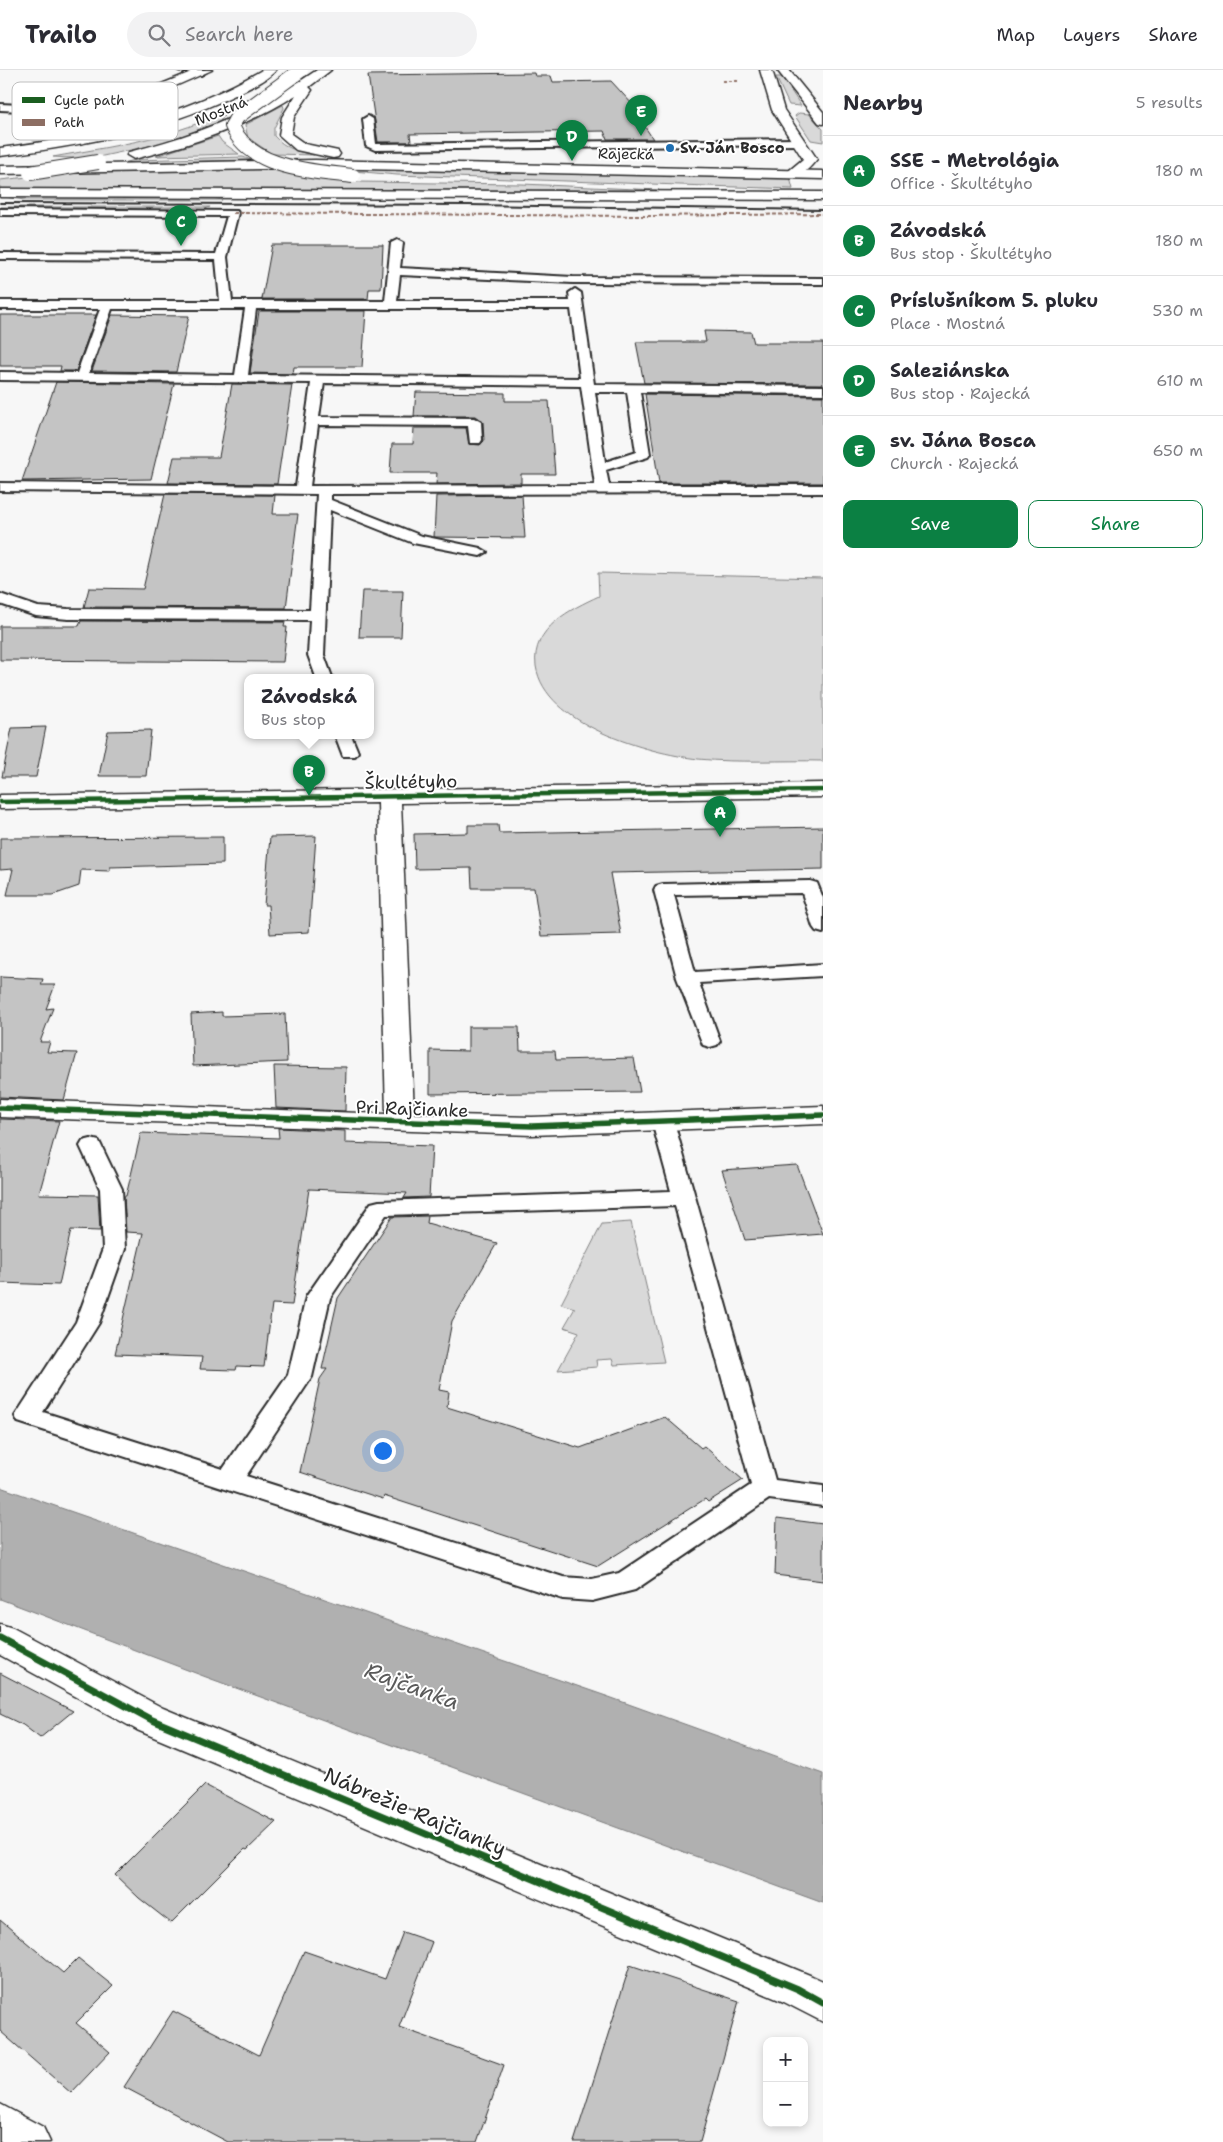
<!DOCTYPE html>
<html lang="en">
<head>
<meta charset="utf-8">
<style>
  :root { --surface:#fff; --page:#f2f2f3; --text:#2b2b33; --muted:#7c7c81; --line:#e1e1e2; --accent:#0b8043 }
  body { margin:0; font-family:"Shantell Sans",sans-serif; background:var(--page); color:var(--text) }
  .controls { position:absolute; right:15px; bottom:15px; display:grid; overflow:hidden; border-radius:10px; box-shadow:0 2px 8px #0003 }
  .controls button { width:45px; height:45px; display:grid; place-items:center; padding:0; border:0; border-bottom:1px solid var(--line); background:var(--surface); color:var(--text); font:25px sans-serif }
  .you { position:absolute; left:382px; top:1380px; width:18px; height:18px; margin:-12px; border:4px solid #fff; border-radius:50%; background:#1a73e8; box-shadow:0 0 0 8px #1a73e833 }
  .badge { display:grid; place-items:center; width:32px; height:32px; border-radius:50%; background:var(--accent); color:#fff; font-size:16px; font-weight:700 }
  .pin { position:absolute; translate:-50% -41px; filter:drop-shadow(0 1px 2px #0008) }
  .pin::after { content:''; position:absolute; top:26px; width:18px; height:15px; background:inherit; clip-path:polygon(0 0,100% 0,50% 100%) }
  .popup { position:absolute; left:244px; top:604px; width:130px; height:65px; box-sizing:border-box; display:grid; place-content:center; border-radius:10px; background:var(--surface); filter:drop-shadow(0 1px 4px #0005); font-size:16px; white-space:nowrap; color:var(--muted) }
  .popup b { font-size:19px; color:var(--text) }
  .popup::after { content:''; position:absolute; left:50%; top:100%; margin-left:-10px; border:10px solid transparent; border-top-color:var(--surface) }
  .list { margin:0; padding:0; list-style:none }
  h2 { display:flex; justify-content:space-between; align-items:center; height:65px; margin:0; padding:0 20px; font-size:21px }
  h2 small { font-size:16px; font-weight:400; color:var(--muted) }
  .list li { display:grid; grid-template-columns:32px 1fr auto; gap:15px; align-items:center; box-sizing:border-box; height:70px; padding:0 20px; border-top:1px solid var(--line) }
  .list b { display:block; font-size:19px; white-space:nowrap }
  .list p { margin:0; font-size:16px; white-space:nowrap; color:var(--muted) }
  .list em { font-size:16px; font-style:normal; color:var(--muted) }
  .actions { display:flex; gap:10px; padding:15px 20px }
  .actions a { flex:1; padding:11px 0; border:1px solid var(--accent); border-radius:10px; text-align:center; font-size:18px; color:var(--accent) }
  .actions .main { background:var(--accent); color:#fff }
  .icon { flex:none; width:28px; height:28px; fill:none; stroke:currentColor; stroke-width:2; stroke-linecap:round; stroke-linejoin:round }
  .map { position:relative; flex:none; width:823px; height:2072px; overflow:hidden }
  header { display:flex; align-items:center; gap:30px; box-sizing:border-box; height:70px; padding:0 25px; background:var(--surface); border-bottom:1px solid var(--line) }
  header strong { font-size:24px }
  nav { display:flex; gap:28px; margin-inline-start:auto; font-size:18px }
  .search { width:350px; height:45px; background:var(--page); display:flex; align-items:center; gap:12px; box-sizing:border-box; padding:0 18px; border-radius:28px; color:var(--muted); font-size:19px }
  main { display:flex }
  aside { flex:1; background:var(--surface) }
  .map>svg:first-child { display:block }
  .green { fill:#d9d9d9; stroke:#828282 }
  .water { fill:#b0b0b0; stroke:#7b7b7b }
  .building { fill:#c4c4c4; stroke:#2b2b2b }
  .lines { fill:none; stroke-linecap:round; stroke-linejoin:round }
  .lane-casing { stroke:#2b2b2b; stroke-width:4 }
  .street-casing { stroke:#2b2b2b; stroke-width:3 }
  .secondary-casing { stroke:#2b2b2b; stroke-width:3 }
  .primary-casing { stroke:#2b2b2b; stroke-width:3 }
  .lane { fill:#fff; fill-rule:evenodd }
  .street { fill:#fff; fill-rule:evenodd }
  .secondary { fill:#fff; fill-rule:evenodd }
  .primary { fill:#fff; fill-rule:evenodd }
  .rail { stroke:#2b2b2b; stroke-width:2 }
  .primary-bridge-casing { stroke:#2b2b2b; stroke-width:16; stroke-linecap:butt }
  .primary-bridge { stroke:#fff; stroke-width:14 }
  .quiet { stroke:#8d6e63; stroke-width:2; stroke-dasharray:4 2; stroke-linecap:butt }
  .cycleway-far2-casing { stroke:#fff; stroke-width:7 }
  .cycleway-far1-casing { stroke:#fff; stroke-width:9 }
  .cycleway-casing { stroke:#fff; stroke-width:10 }
  .cycleway-far2 { stroke:#1b5e20; stroke-width:4.5 }
  .cycleway-far1 { stroke:#1b5e20; stroke-width:5.5 }
  .cycleway { stroke:#1b5e20; stroke-width:7 }
  .poi-dot { fill:#1f6fb2; stroke:#fff; stroke-width:2 }
  .labels { text-anchor:middle; dominant-baseline:central; stroke-width:4; stroke-linejoin:round; paint-order:stroke }
  .far-street-label { font-size:15px; fill:#2b2b2b; stroke:#fff }
  .far-poi-label { font-size:15px; font-weight:bold; fill:#2b2b2b; stroke:#fff; text-anchor:start }
  .street-label { font-size:18px; fill:#2b2b2b; stroke:#fff }
  .near-street-label { font-size:21px; fill:#2b2b2b; stroke:#fff }
  .near-water-label { font-size:22px; font-style:italic; fill:#5a5a5a; stroke:#fff }
  .key { fill:#fff; stroke:#bfbfbf; stroke-width:1 }
  .key-label { font-size:14px; fill:#2b2b2b }
</style>
</head>
<body>
<header>
<strong>Trailo</strong>
<div class="search"><svg class="icon" aria-label="search" viewBox="0 0 24 24"><circle cx="10" cy="10" r="6"/><path d="M15 15l6 6"/></svg>Search here</div>
<nav><a>Map</a><a>Layers</a><a>Share</a></nav>
</header>
<main>
<div class="map">
<svg width="823" height="2072" viewBox="0 0 823 2072">
  <rect width="100%" height="100%" fill="#f7f7f7"/>
  <filter id="ink" filterUnits="userSpaceOnUse"><feTurbulence type="fractalNoise" baseFrequency=".02" numOctaves="2"/><feDisplacementMap in="SourceGraphic" scale="10" xChannelSelector="R" yChannelSelector="G"/><feConvolveMatrix kernelMatrix="1 2 1 2 8 2 1 2 1" color-interpolation-filters="sRGB"/></filter>
  <g filter="url(#ink)">
    <g class="green">
      <polygon points="776,7 782,7 801,36 789,35"/>
      <path d="M283,35L284,38L274,58V66C285,78 298,82 314,85L272,84L248,68L245,55Z"/>
      <path d="M230,38L217,55L168,72L89,89L53,87C113,76 177,68 230,38Z"/>
      <polygon points="799,43 809,44 823,59 823,72 811,70 795,46"/>
      <polygon points="218,66 222,72 239,84 156,86"/>
      <polygon points="243,87 251,90 123,93 135,90"/>
      <polygon points="271,97 357,112 522,114 659,120 0,120 0,110 65,103"/>
      <polygon points="321,98 790,108 793,119 397,105"/>
      <polygon points="3,127 207,127 222,130 25,130"/>
      <polygon points="0,137 210,137 203,140 178,141 0,141"/>
      <path d="M598,503L823,508V691C782,690 739,693 698,689C648,683 545,655 536,596C531,558 571,539 599,526Z"/>
      <polygon points="631,1152 664,1292 614,1295 612,1289 596,1290 597,1297 558,1300 579,1262 564,1257 575,1238 561,1234 602,1154"/>
    </g>
    <polygon class="water" points="0,1417 609,1627 823,1704 823,1833 206,1607 0,1529"/>
    <g class="building">
      <polygon points="534,3 535,6 551,6 553,12 611,11 644,47 642,47 647,54 643,54 653,69 607,69 604,61 410,64 411,72 378,72 368,5"/>
      <polygon points="272,175 383,175 381,219 369,219 368,229 262,229"/>
      <polygon points="259,241 366,241 362,297 294,297 293,304 250,303"/>
      <polygon points="0,245 96,245 76,301 60,301 61,296 0,296"/>
      <polygon points="112,245 189,246 176,302 92,301"/>
      <polygon points="704,261 751,262 754,273 823,273 823,314 644,313 636,272 706,272"/>
      <polygon points="56,312 174,314 151,409 22,411"/>
      <polygon points="232,314 292,315 277,414 168,413 174,387 219,387"/>
      <polygon points="416,322 505,323 505,331 549,331 555,404 521,404 521,413 436,414 437,403 390,403 392,374 413,374 414,358 466,358 469,374 480,375 484,371 483,352 475,346 414,346"/>
      <polygon points="645,324 823,326 823,413 659,413"/>
      <polygon points="165,424 275,425 273,444 298,444 286,538 84,537 89,518 143,519"/>
      <polygon points="522,425 525,468 434,467 436,426"/>
      <polygon points="362,521 403,521 401,567 359,567"/>
      <polygon points="81,551 285,552 284,557 287,557 283,592 0,590 0,556 79,556"/>
      <polygon points="46,657 36,707 2,707 12,658"/>
      <polygon points="151,660 146,706 99,706 108,661"/>
      <polygon points="468,755 498,755 499,763 823,757 823,799 610,803 621,864 541,866 534,818 472,818 471,798 415,799 414,764 468,763"/>
      <polygon points="316,766 309,862 270,864 268,835 264,835 270,767"/>
      <polygon points="223,767 223,794 110,797 110,801 81,800 79,816 53,825 7,825 13,799 0,800 0,768"/>
      <polygon points="0,907 43,909 41,915 55,915 46,939 53,938 40,972 50,972 47,982 77,983 64,1030 0,1027"/>
      <polygon points="222,942 222,946 285,944 287,992 193,996 191,944"/>
      <polygon points="468,957 519,957 520,981 555,981 556,990 634,988 640,1022 430,1024 430,980 468,981"/>
      <polygon points="274,996 346,997 345,1041 276,1038"/>
      <polygon points="0,1049 59,1051 39,1124 98,1125 100,1161 71,1160 59,1215 0,1213"/>
      <polygon points="278,1058 345,1061 345,1073 432,1076 429,1127 404,1128 407,1123 309,1119 292,1235 272,1234 264,1297 237,1296 236,1300 200,1299 202,1287 115,1284 143,1163 126,1162 124,1126 126,1126 141,1063 279,1068"/>
      <polygon points="797,1095 823,1164 745,1170 722,1100"/>
      <polygon points="428,1146 427,1153 497,1173 452,1251 439,1320 449,1322 447,1337 580,1378 665,1347 701,1378 704,1376 743,1410 708,1432 705,1429 598,1496 384,1426 383,1429 300,1402 320,1309 327,1299 322,1299 338,1228 392,1147"/>
      <polygon points="777,1448 823,1454 823,1511 775,1505"/>
      <polygon points="0,1603 73,1641 40,1668 23,1655 0,1644"/>
      <polygon points="205,1715 276,1752 247,1780 245,1779 171,1853 139,1828 115,1805"/>
      <polygon points="0,1850 63,1903 78,1888 113,1916 76,1953 110,1982 71,2023 0,1961"/>
      <polygon points="403,1862 432,1872 399,1957 504,1995 477,2072 228,2072 124,2017 173,1941 259,1985 304,1881 385,1909"/>
      <polygon points="630,1895 739,1931 700,2072 574,2072"/>
    </g>
    <g class="lines">
      <g class="lane-casing">
        <g id="lane">
          <polygon points="178,0 204,0 206,2 201,5"/>
          <polygon points="0,34 106,39 111,42 106,45 0,40"/>
          <polygon points="368,46 373,49 376,74 798,69 803,72 798,75 375,80 366,76 363,49"/>
          <path d="M0,139L237,141L238,143L227,187L232,231H385L391,173L397,170L403,173L400,198L573,207L823,208V214L573,213L400,205L397,231H570L569,223L575,219L581,223L594,314L823,316V324L640,322L650,384L648,387L606,400L609,415H823V423L331,424V430L422,466L480,478L487,482L480,486L413,473L330,440L324,585L332,607H316L308,585L310,550L68,549L36,546L0,534V524L38,537L68,539L310,540L317,424L0,421V413L296,416L311,313L0,310V302L77,303L100,239H0V231H220L216,190L0,189V183L216,184L227,146L0,145ZM112,239H245L235,305L89,303ZM256,239H571L580,308L248,305ZM324,313L581,316L595,415L310,416L318,355L468,356L470,373H480L482,370L481,352L474,348L319,347ZM595,322H627L636,382L605,392Z"/>
          <polygon points="335,665 351,665 358,682 355,686 343,686"/>
          <polygon points="810,811 817,813 823,828 823,863 816,861 813,857 802,823 674,825 695,902 823,894 823,906 699,913 720,971 717,975 710,977 703,975 677,908 654,820 656,816 663,814"/>
          <path d="M663,1045L671,1047L674,1052L775,1410L823,1416V1436L769,1429L635,1520L592,1531L563,1529L18,1352L15,1346L76,1252L103,1179L100,1119L80,1076L83,1071L91,1069L99,1071L122,1119L125,1179L99,1253L43,1342L223,1399L288,1305L306,1227L371,1133L379,1131L671,1121L652,1052L655,1047ZM675,1136L751,1415L619,1503L592,1509L563,1507L246,1406L312,1307L330,1228L386,1145Z"/>
        </g>
      </g>
      <g class="street-casing">
        <g id="street">
          <polygon points="196,0 212,0 116,42 43,68 33,68 32,65 33,62 108,36"/>
          <path d="M760,0H772L784,40L817,89C810,98 803,105 792,108L785,104L803,89L772,40Z"/>
          <polygon points="777,0 789,0 823,42 823,54 819,53"/>
          <polygon points="823,713 823,727 401,733 414,1044 532,1047 823,1036 823,1054 532,1065 0,1047 0,1029 386,1044 378,733 0,739 0,725"/>
          <polygon points="0,1554 13,1558 163,1638 812,1906 823,1911 823,1952 784,1932 137,1660 0,1585"/>
        </g>
      </g>
      <g class="secondary-casing">
        <polygon id="secondary" points="0,2034 43,2057 50,2072 0,2072"/>
      </g>
      <g class="primary-casing">
        <g id="primary">
          <path d="M262,0H276C267,11 247,19 233,26C160,61 81,76 0,86V78C93,66 180,48 262,0Z"/>
          <path d="M317,0H331L309,17L312,20L294,47L291,64L305,74L338,81L340,84L338,87L333,88L296,80L279,65L282,47L296,25C246,57 191,75 134,89L127,85L129,82C198,65 259,40 317,0Z"/>
          <polygon points="315,90 823,101 823,109 315,98 0,104 0,96"/>
          <polygon points="0,119 823,122 823,130 0,127"/>
        </g>
      </g>
      <use href="#lane" class="lane"/>
      <use href="#street" class="street"/>
      <use href="#secondary" class="secondary"/>
      <use href="#primary" class="primary"/>
      <polyline class="rail" points="0,133 468,135 823,140"/>
      <g class="primary-bridge-casing">
        <g id="primary-bridge">
          <path d="M301,0L237,47L232,56C250,99 312,101 353,106"/>
          <polyline points="30,103 98,92"/>
        </g>
      </g>
      <use href="#primary-bridge" class="primary-bridge"/>
      <g class="quiet">
        <polyline points="722,11 738,11"/>
        <polyline points="233,143 646,146 823,144"/>
      </g>
      <g class="cycleway-far2-casing">
        <polyline id="cycleway-far2" points="0,732 823,720"/>
      </g>
      <g class="cycleway-far1-casing">
        <polyline id="cycleway-far1" points="0,1038 532,1056 823,1045"/>
      </g>
      <g class="cycleway-casing">
        <polyline id="cycleway" points="0,1568 150,1649 798,1919 823,1933"/>
      </g>
      <use href="#cycleway-far2" class="cycleway-far2"/>
      <use href="#cycleway-far1" class="cycleway-far1"/>
      <use href="#cycleway" class="cycleway"/>
    </g>
  </g>
  <circle class="poi-dot" cx="670" cy="78" r="5"/>
  <g class="labels">
    <g class="far-street-label">
      <text transform="translate(221 41) rotate(-22)">Mostná</text>
      <text transform="translate(626 84) rotate(1)">Rajecká</text>
    </g>
    <g class="far-poi-label">
      <text x="680" y="78">Sv. Ján Bosco</text>
    </g>
    <g class="street-label">
      <text transform="translate(411 712) rotate(-1)">Škultétyho</text>
      <text transform="translate(412 1039) rotate(2)">Pri Rajčianke</text>
    </g>
    <g class="near-street-label">
      <text transform="translate(415 1742) rotate(23)">Nábrežie Rajčianky</text>
    </g>
    <g class="near-water-label">
      <text transform="translate(412 1616) rotate(20)">Rajčanka</text>
    </g>
  </g>
  <rect x="12" y="12" width="166" height="58" rx="8" class="key"/>
  <rect x="22" y="27" width="23" height="6" fill="#1b5e20"/>
  <rect x="22" y="49" width="23" height="7" fill="#8d6e63"/>
  <g class="key-label">
    <text x="54" y="35">Cycle path</text>
    <text x="54" y="57">Path</text>
  </g>
</svg>
<div class="controls">
<button>+</button>
<button>−</button>
</div>
<div class="you"></div>
<div class="pin badge" style="left:720px;top:767px">A</div>
<div class="pin badge" style="left:309px;top:726px">B</div>
<div class="popup"><b>Závodská</b>Bus stop</div>
<div class="pin badge" style="left:181px;top:176px">C</div>
<div class="pin badge" style="left:572px;top:91px">D</div>
<div class="pin badge" style="left:641px;top:66px">E</div>
</div>
<aside>
<h2>Nearby<small>5 results</small></h2>
<ul class="list">
<li><span class="badge">A</span><div><b>SSE - Metrológia</b><p>Office · Škultétyho</p></div><em>180 m</em></li>
<li><span class="badge">B</span><div><b>Závodská</b><p>Bus stop · Škultétyho</p></div><em>180 m</em></li>
<li><span class="badge">C</span><div><b>Príslušníkom 5. pluku</b><p>Place · Mostná</p></div><em>530 m</em></li>
<li><span class="badge">D</span><div><b>Saleziánska</b><p>Bus stop · Rajecká</p></div><em>610 m</em></li>
<li><span class="badge">E</span><div><b>sv. Jána Bosca</b><p>Church · Rajecká</p></div><em>650 m</em></li>
</ul>
<div class="actions"><a class="main">Save</a><a>Share</a></div>
</aside>
</main>
</body>
</html>
